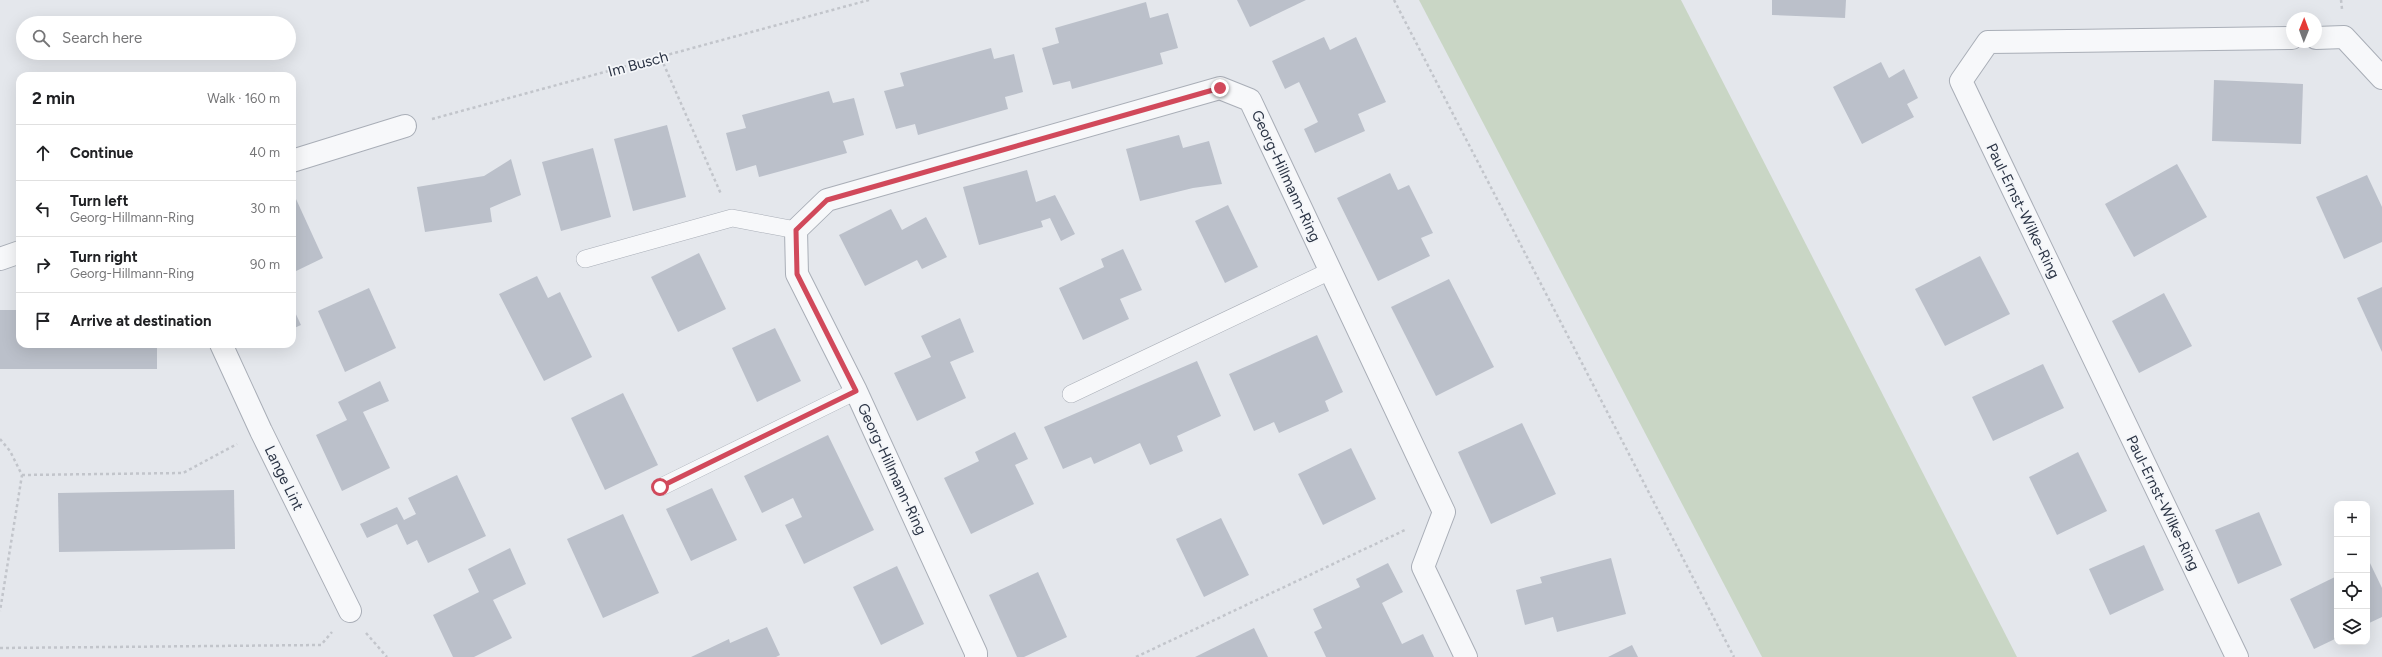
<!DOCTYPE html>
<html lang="en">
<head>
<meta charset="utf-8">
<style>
  :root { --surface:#fff; --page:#f6f6f6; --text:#202124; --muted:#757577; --line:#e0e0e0 }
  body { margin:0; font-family:Figtree,sans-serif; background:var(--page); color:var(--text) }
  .controls { position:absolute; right:12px; bottom:12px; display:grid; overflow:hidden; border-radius:8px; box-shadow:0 4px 16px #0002 }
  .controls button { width:36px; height:36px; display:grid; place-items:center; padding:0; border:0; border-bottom:1px solid var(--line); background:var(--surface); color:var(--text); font:20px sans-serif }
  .compass { position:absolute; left:2286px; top:12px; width:36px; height:36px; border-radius:50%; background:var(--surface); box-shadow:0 4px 16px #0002; rotate:1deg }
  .stop { position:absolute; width:12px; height:12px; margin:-9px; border:3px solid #d1495b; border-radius:50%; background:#fff }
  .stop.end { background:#d1495b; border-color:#fff; box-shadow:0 1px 4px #0008 }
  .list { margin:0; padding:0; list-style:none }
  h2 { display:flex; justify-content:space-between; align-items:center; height:52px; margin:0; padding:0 16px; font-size:17px }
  h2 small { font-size:13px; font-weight:400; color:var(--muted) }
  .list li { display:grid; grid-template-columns:26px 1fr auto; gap:12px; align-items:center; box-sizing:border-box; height:56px; padding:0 16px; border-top:1px solid var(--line) }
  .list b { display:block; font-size:15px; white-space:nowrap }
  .list p { margin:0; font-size:13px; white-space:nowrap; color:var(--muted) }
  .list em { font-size:13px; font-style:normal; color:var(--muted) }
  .icon { flex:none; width:22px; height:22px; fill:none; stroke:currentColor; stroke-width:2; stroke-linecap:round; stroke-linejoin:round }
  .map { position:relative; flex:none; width:2382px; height:657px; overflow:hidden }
  .search { position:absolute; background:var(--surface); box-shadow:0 4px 16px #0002; left:16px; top:16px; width:280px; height:44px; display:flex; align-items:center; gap:10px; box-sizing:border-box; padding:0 14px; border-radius:22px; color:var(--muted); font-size:15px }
  .panel { position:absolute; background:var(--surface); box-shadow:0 4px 16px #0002; left:16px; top:72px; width:280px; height:276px; border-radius:12px }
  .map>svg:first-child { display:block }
  .green { fill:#c9d6c5 }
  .building { fill:#bbc0ca }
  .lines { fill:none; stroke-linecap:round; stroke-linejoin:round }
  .service-casing { stroke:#a9aeb7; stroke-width:18 }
  .minor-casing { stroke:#a9aeb7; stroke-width:24 }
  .path { stroke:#c2c5cb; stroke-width:2.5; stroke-dasharray:3 3; stroke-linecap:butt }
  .service { stroke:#f7f8fa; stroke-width:17 }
  .minor { stroke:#f7f8fa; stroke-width:22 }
  .route { stroke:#d1495b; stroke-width:5 }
  .labels { text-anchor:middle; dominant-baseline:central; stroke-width:3.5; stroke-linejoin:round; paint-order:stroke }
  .street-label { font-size:15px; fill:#2b3445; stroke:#f4f6f9 }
</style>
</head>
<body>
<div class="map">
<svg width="2382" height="657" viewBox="0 0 2382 657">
  <rect width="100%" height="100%" fill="#e4e7ec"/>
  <polygon class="green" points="1419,0 1681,0 2017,657 1762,657"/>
  <g class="building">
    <polygon points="1237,0 1306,0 1250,27"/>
    <polygon points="1772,0 1846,0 1845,18 1772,15"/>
    <polygon points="1146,2 1150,18 1168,13 1178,48 1160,53 1163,64 1072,89 1070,81 1053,85 1042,48 1059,43 1055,28"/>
    <polygon points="1324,37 1330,50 1356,37 1386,102 1358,114 1365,131 1315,153 1304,129 1318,122 1299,82 1285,89 1272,61"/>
    <polygon points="991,48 994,59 1014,54 1023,92 1005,97 1008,109 918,135 915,124 896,129 884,91 904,86 900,73"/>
    <polygon points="1881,62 1889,78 1904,69 1918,98 1907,104 1914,117 1862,144 1833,87"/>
    <polygon points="2214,80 2303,84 2301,144 2212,141"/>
    <polygon points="829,91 833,103 854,98 864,135 843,141 847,153 759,177 756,165 736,171 726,133 746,128 742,115"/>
    <polygon points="667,125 686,197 633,211 614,139"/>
    <polygon points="1179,135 1183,148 1209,141 1222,184 1193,188 1140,201 1126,149"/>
    <polygon points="593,148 611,217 561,231 542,162"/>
    <polygon points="511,159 521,195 490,208 492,222 425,232 417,187 484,176"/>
    <polygon points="2177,164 2207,217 2134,257 2105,204"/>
    <polygon points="1027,170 1036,202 1055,195 1075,234 1061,241 1050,218 1041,221 1043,227 979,245 963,187"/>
    <polygon points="1390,173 1398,190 1409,185 1433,233 1421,238 1430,256 1378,281 1337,198"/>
    <polygon points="2367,175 2382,207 2382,242 2344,259 2316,197"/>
    <polygon points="296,199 323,258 292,273 292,201"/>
    <polygon points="1228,205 1258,267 1225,283 1195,221"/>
    <polygon points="891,209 902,230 926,217 947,257 922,269 917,260 865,286 839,235"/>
    <polygon points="1123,249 1142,290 1120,299 1129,319 1083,340 1059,288 1104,267 1101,259"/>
    <polygon points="699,253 726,309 678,332 651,277"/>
    <polygon points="1980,256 2010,314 1945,346 1915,289"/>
    <polygon points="537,276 548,298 560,292 592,357 544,381 499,294"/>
    <polygon points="1449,279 1494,367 1436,396 1391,307"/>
    <polygon points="2382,287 2382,352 2357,298"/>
    <polygon points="369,288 396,348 345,372 318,311"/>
    <polygon points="2164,293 2192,346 2139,373 2112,321"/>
    <polygon points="293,308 301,325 292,329 292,309"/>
    <polygon points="0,310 20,310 20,344 157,344 157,369 0,369"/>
    <polygon points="960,318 974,352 950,362 966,398 917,421 894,373 931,357 921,336"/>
    <polygon points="775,328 801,381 757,402 732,348"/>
    <polygon points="1317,335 1343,392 1325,401 1329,411 1279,433 1274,422 1254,431 1229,374"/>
    <polygon points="1197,361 1221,416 1177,436 1183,451 1150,465 1140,443 1094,464 1091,457 1063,469 1044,427"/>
    <polygon points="2043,364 2064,408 1993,441 1972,397"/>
    <polygon points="380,381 389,401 363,412 390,468 342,491 316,435 347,420 338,402"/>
    <polygon points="623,393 658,465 605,490 571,418"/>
    <polygon points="1522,423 1556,494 1491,524 1458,452"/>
    <polygon points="1015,432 1028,459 1015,465 1034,504 971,534 944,478 979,461 975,452"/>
    <polygon points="828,435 874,530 804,564 785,525 802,517 793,498 762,513 744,476"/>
    <polygon points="1351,448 1376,499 1323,525 1298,474"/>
    <polygon points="2078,452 2107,511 2057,535 2029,477"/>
    <polygon points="457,475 486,536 428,563 417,540 407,545 397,524 367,538 360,524 397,507 404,520 416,514 408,498"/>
    <polygon points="712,488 737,540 691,561 666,509"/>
    <polygon points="234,490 235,549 59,552 58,493"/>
    <polygon points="2259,512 2282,565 2238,584 2215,530"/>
    <polygon points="623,514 659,593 603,618 567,539"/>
    <polygon points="1221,518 1249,575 1204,597 1176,539"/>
    <polygon points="2144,545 2164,590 2110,615 2089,569"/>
    <polygon points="510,548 526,584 493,600 512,638 474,657 453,657 433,615 479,592 468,569"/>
    <polygon points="1611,558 1626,614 1557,632 1553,617 1525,625 1516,590 1542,583 1540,577"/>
    <polygon points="2369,561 2382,588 2382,617 2367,624 2367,562"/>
    <polygon points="1388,563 1403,592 1382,603 1402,644 1423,634 1434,657 1326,657 1314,632 1322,628 1313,609 1360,587 1356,579"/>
    <polygon points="897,566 924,624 881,645 853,587"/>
    <polygon points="1038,572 1067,637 1024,657 1017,657 989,595"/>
    <polygon points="2337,576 2337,638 2314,649 2290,599"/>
    <polygon points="767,627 780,655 776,657 691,657 729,639 730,643"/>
    <polygon points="1254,628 1268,657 1195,657"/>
    <polygon points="1632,645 1638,657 1608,657"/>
  </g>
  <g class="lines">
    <g class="service-casing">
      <g id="service">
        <polyline points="585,259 732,218 796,230"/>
        <polyline points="1071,394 1330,271"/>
        <polyline points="661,487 856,391"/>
      </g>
    </g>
    <g class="minor-casing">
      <g id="minor">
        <polyline points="2316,38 2344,37 2382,78"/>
        <polyline points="292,161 405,126"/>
        <polyline points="0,259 20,252"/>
        <polyline points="221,344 261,431 350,611"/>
        <polyline points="976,657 976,653 856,391 797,274 796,230 827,200 1220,88 1250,100 1444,512 1423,567 1466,657"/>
        <polyline points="2237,657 1961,81 1988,42 2292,38"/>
      </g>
    </g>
    <g class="path">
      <polyline points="1394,0 1734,657"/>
      <polyline points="2341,0 2342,9"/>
      <polyline points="661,58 721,194"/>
      <polyline points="432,119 869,0"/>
      <polyline points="0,439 10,451 22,475 0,611"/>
      <polyline points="22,475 183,473 237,444"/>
      <polyline points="366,633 387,657"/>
      <polyline points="0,648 321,645 332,632"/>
      <polyline points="1136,657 1405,530"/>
    </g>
    <use href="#service" class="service"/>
    <use href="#minor" class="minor"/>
  </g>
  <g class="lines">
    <polyline class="route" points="660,487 856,391 797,274 796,230 827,200 1220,88"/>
  </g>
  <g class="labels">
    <g class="street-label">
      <text transform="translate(638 64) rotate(-15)">Im Busch</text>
      <text transform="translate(1286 176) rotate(65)">Georg-Hillmann-Ring</text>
      <text transform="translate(2023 211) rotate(64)">Paul-Ernst-Wilke-Ring</text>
      <text transform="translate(892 469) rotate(65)">Georg-Hillmann-Ring</text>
      <text transform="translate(284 478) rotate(64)">Lange Lint</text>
      <text transform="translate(2163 503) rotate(64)">Paul-Ernst-Wilke-Ring</text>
    </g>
  </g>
</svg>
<div class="controls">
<button>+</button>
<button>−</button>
<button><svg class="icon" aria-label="locate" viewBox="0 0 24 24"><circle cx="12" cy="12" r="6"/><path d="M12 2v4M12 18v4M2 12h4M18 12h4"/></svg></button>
<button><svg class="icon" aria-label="layers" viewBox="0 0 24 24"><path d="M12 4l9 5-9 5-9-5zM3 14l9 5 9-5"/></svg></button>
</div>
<svg class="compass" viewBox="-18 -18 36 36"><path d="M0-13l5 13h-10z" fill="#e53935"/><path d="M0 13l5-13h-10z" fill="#757577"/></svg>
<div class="stop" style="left:660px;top:487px"></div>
<div class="stop end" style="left:1220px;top:88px"></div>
<div class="search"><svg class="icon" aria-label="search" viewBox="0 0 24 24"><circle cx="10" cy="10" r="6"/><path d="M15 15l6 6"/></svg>Search here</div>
<section class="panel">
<h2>2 min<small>Walk · 160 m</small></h2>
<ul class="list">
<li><svg class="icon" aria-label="ahead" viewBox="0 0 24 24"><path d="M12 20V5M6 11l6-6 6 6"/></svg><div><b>Continue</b></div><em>40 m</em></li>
<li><svg class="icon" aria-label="left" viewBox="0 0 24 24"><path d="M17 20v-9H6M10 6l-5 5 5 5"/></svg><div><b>Turn left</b><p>Georg-Hillmann-Ring</p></div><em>30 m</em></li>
<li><svg class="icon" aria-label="right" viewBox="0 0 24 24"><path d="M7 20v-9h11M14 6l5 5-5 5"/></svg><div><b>Turn right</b><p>Georg-Hillmann-Ring</p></div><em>90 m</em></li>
<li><svg class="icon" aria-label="arrive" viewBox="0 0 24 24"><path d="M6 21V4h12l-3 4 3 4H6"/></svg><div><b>Arrive at destination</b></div></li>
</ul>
</section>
</div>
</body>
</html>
